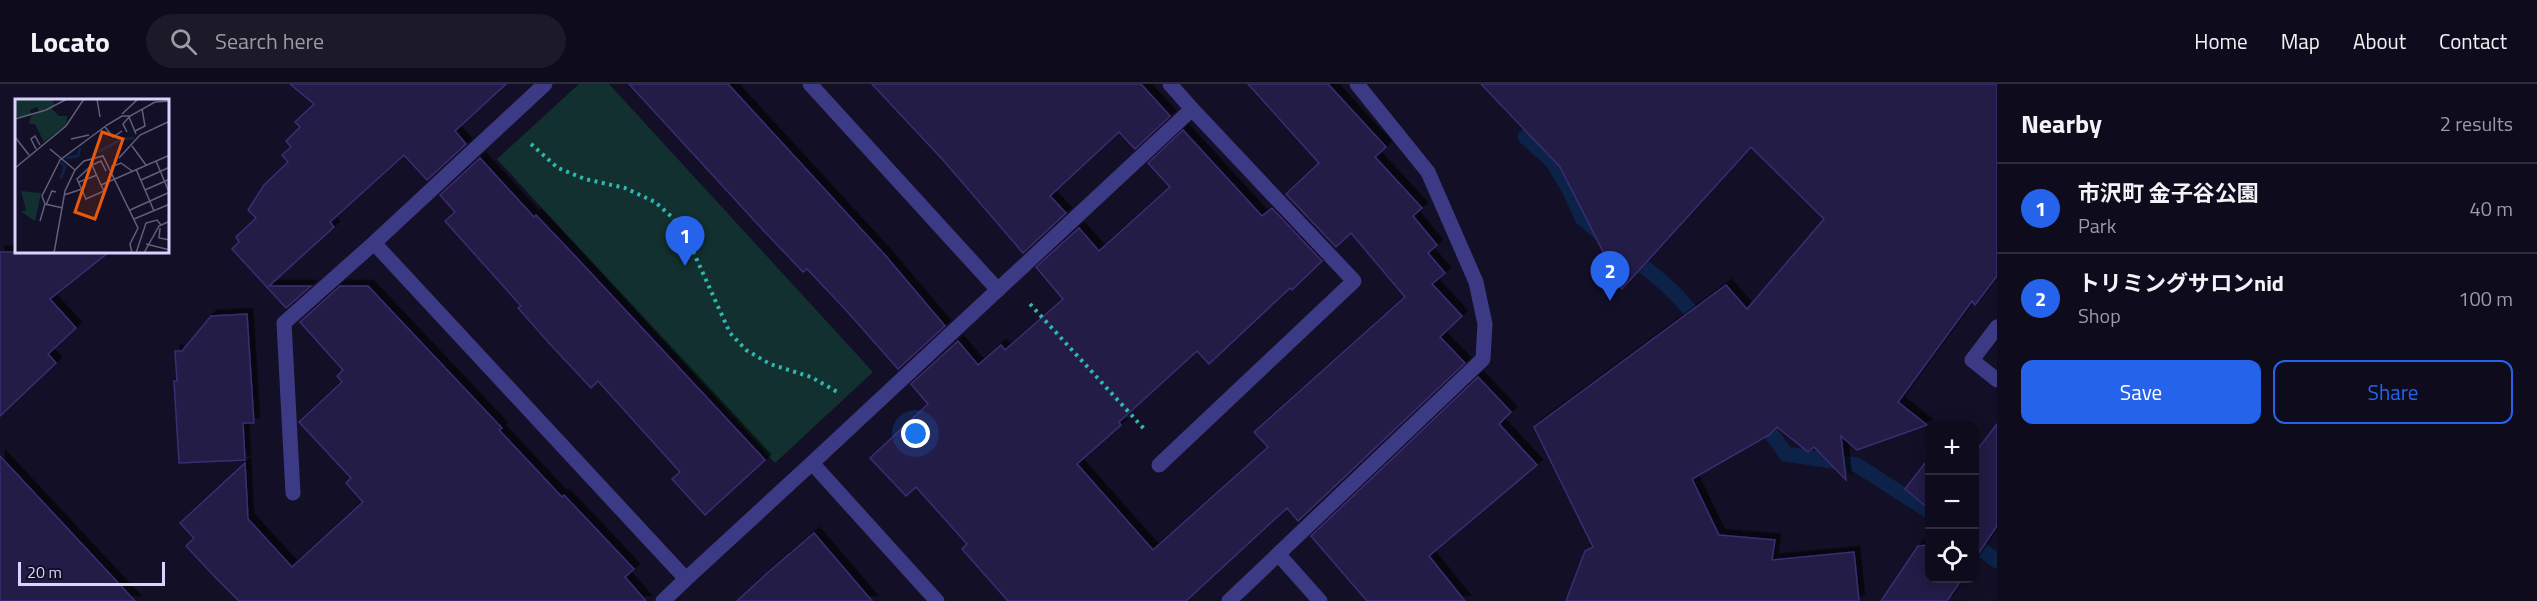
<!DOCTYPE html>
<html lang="en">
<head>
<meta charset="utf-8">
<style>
  :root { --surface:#0e0b1c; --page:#1c1929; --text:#f1f3f6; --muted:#9b9ba3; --line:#2e2b3b; --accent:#2563eb }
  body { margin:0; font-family:"Titillium Web","Noto Sans JP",sans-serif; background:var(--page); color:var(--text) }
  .controls { position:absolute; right:18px; bottom:18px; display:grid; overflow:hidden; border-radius:12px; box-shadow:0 3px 15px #0003 }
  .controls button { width:54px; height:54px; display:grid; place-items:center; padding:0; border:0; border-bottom:2px solid var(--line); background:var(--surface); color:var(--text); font:30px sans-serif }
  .scale { position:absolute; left:18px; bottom:15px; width:147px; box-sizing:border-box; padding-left:6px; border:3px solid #d9d4ff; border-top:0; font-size:16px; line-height:21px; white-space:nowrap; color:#d9d4ff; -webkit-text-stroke:4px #130f26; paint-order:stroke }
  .you { position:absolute; left:916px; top:350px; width:21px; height:21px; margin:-15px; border:4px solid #fff; border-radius:50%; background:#1a73e8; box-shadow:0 0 0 9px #1a73e833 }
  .badge { display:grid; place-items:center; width:39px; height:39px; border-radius:50%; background:var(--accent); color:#fff; font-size:20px; font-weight:700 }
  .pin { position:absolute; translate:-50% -50px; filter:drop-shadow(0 2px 3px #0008) }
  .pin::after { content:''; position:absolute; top:32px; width:21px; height:18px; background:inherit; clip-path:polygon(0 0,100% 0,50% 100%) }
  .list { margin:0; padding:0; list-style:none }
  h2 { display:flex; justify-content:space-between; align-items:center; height:78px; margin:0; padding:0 24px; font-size:26px }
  h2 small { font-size:20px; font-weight:400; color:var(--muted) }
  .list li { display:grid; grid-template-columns:39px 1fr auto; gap:18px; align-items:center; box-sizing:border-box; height:90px; padding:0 24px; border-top:2px solid var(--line) }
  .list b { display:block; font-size:22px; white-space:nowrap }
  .list p { margin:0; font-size:20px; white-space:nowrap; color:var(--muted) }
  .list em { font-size:20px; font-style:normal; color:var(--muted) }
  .actions { display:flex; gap:12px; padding:18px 24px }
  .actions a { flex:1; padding:14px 0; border:2px solid var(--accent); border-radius:12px; text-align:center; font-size:21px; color:var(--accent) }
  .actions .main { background:var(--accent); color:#fff }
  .icon { flex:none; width:33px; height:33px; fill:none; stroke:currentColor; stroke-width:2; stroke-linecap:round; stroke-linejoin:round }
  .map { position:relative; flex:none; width:1997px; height:517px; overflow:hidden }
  header { display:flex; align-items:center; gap:36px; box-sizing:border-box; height:84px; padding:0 30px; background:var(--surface); border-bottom:2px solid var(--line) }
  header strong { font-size:28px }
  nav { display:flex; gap:33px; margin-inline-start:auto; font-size:21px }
  .search { width:420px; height:54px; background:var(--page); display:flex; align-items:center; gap:15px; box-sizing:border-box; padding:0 21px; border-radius:33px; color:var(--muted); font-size:22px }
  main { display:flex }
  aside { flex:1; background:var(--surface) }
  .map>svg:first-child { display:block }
  .green { fill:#12302f }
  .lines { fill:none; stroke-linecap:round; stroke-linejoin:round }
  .stream { stroke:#0c2248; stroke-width:15 }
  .building { fill:#241b47; stroke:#3b2d73; stroke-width:1.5; filter:url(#shadow) }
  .path { stroke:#2fb8b0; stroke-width:4; stroke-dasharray:3 4.5; stroke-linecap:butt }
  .street { stroke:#3d3a85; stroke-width:15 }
  .inset-river { fill:none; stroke:#0c2248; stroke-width:3 }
  .inset-road { fill:none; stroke:#625e7d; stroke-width:1.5 }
  .view { fill:#e8590c; fill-opacity:0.15; stroke:#e8590c; stroke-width:3 }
  .inset-edge { fill:none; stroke:#d9d4ff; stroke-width:3 }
</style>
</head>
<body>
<header>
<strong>Locato</strong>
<div class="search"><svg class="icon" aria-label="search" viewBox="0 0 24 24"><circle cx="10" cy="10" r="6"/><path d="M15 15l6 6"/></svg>Search here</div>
<nav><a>Home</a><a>Map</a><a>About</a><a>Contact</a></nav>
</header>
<main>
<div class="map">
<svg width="1997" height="517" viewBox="0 0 1997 517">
  <defs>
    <filter id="shadow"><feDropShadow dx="5.5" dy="-5.5" stdDeviation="0" flood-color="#0009"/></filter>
  </defs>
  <rect width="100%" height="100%" fill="#130f26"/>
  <polygon class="green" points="579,0 609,0 873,288 775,379 497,75"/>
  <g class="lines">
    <g class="stream">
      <polyline points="1525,53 1552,77 1568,103 1582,134 1603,152"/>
      <path d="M1627,170C1658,193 1680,210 1702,243"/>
      <polyline points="1760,334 1786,370 1857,381 1930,428"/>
      <polyline points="1974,460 1997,477"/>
    </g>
  </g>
  <g class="building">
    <polygon points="290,0 506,0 455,47 466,60 427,96 404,71 330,138 334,143 269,202 311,202 286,224 232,165 239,158 236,153 256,134 248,126 264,101 288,78 282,71 291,63 286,57 300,43 295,38 314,20"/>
    <polygon points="629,0 728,0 885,171 945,242 898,285 845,225 807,185 803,188 763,146"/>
    <polygon points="872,0 1141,0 1170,32 1135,65 1119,48 1050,112 1066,129 1023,169 943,76"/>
    <polygon points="1248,0 1328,0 1386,63 1375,73 1422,124 1413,132 1437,161 1428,169 1445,189 1432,200 1462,232 1440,253 1465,279 1298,437 1287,424 1186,517 1008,517 962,465 967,460 916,403 906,412 870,374 928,320 911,300 958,257 978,281 1001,261 1005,266 1063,215 1036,183 1079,144 1099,167 1170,103 1148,79 1183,46 1262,132 1272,124 1322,177 1292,206 1290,204 1209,280 1197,267 1119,338 1121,341 1077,380 1153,466 1268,363 1254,348 1405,213 1351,149 1336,163 1286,110 1319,79"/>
    <polygon points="1481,0 1997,0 1997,192 1975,221 1972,217 1898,318 1927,341 1857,366 1841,352 1846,396 1814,363 1808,368 1777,343 1769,351 1692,395 1719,451 1775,456 1772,476 1854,468 1859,517 1566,517 1585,467 1593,463 1534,343 1726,201 1747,225 1824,135 1751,63 1622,205 1560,83"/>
    <polygon points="480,74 534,133 536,131 575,172 765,376 705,431 672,395 680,388 598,297 591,304 549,259 518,224 521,222 445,137 455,128 440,111"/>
    <polygon points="0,168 109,168 50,215 76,244 48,270 56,279 0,332"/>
    <polygon points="340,202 368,202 502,344 499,346 562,413 564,411 634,485 625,493 646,517 239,517 216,494 186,462 194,454 180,439 245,379 248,435 292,483 363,418 346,399 351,394 299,338 342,298 337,292 343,286 300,238"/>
    <polygon points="247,230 254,339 243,339 245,376 179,379 174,297 177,297 175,267 182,267 211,232"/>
    <polygon points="1478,293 1511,328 1499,340 1537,381 1429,472 1465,517 1367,517 1311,452"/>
    <polygon points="1997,340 1997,442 1974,476 1974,370"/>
    <polygon points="0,372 135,517 0,517"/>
    <polygon points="1929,374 1929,425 1905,405"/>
    <polygon points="814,449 872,517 737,517 765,491"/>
    <polygon points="1929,461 1929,495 1962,495 1947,517 1881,517 1918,462"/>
  </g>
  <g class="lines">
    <g class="path">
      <polyline points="531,60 558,84 585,95 625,104 655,118 674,135 692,165 730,249 746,266 770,280 811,293 839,309"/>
      <polyline points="1030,220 1146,347"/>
    </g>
    <g class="street">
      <polyline points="545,0 374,159 686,495 812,379"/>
      <polyline points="810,0 998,206"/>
      <polyline points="1997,243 1972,276 1997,296"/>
      <polyline points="1159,381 1354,197 1192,25"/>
      <polyline points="293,409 284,239 374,159"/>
      <polyline points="1279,471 1320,517"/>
      <polyline points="663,517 686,495"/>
      <polyline points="937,517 812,379 1192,25 1170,0"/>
      <polyline points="1229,517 1483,275 1485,240 1476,198 1428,88 1357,0"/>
    </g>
  </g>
  <g transform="translate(15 15)">
    <rect width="154" height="154" fill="#130f26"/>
    <path d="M0,0H37L40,6L37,10L44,17H52L51,26L29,43L20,25H14L16,17L24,13L22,8L15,11L17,16L2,18ZM6,92L26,94L20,122L6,113L11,111Z" fill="#12302f"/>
    <path class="inset-river" d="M83,53L107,40L119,39M51,59L63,57L65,49M46,63L50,68L46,79"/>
    <path class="inset-road" d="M82,0L85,18M107,15L123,0M114,18L121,35M0,20L31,11L52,0M90,28L98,38L107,32M120,32L130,27L127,10M112,33L108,25L115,17L140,3L155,2M0,38L14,56M56,40L74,36M117,47L131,66M21,50L16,40L20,37L25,46M35,50L60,71M104,59L125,36L155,22M141,62L154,93M77,66L86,62L91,72M96,68L106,64L117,72M0,69L51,27L69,0M121,70L139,112M126,81L155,68M64,83L82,76M86,86L89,92L71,100L62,80L77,66L86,86L155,56M130,91L155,80M49,96L67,90M30,105L48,109M31,106L37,92L41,93M115,111L155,93M119,120L155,105M25,122L30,105L27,97L45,61L92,26L107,17H115M145,129L144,139L155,141M131,145L155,151M39,154L50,92L60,71L69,62L88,57L123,129L115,145L117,154M121,154L131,124L142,121L146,126M129,154L144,127L155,122"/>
    <path class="view" d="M87,33L108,40L80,120L60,113Z"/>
    <rect width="154" height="154" class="inset-edge"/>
  </g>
</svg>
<div class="controls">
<button>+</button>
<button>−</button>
<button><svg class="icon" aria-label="locate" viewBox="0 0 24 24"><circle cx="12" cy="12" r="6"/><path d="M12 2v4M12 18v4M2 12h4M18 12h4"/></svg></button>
</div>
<div class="scale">20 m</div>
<div class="you"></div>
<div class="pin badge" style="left:685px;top:182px">1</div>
<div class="pin badge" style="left:1610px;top:217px">2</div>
</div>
<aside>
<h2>Nearby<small>2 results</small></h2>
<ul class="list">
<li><span class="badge">1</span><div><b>市沢町 金子谷公園</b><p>Park</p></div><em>40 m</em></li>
<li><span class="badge">2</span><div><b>トリミングサロンnid</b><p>Shop</p></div><em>100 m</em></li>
</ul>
<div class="actions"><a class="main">Save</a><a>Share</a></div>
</aside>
</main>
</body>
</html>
